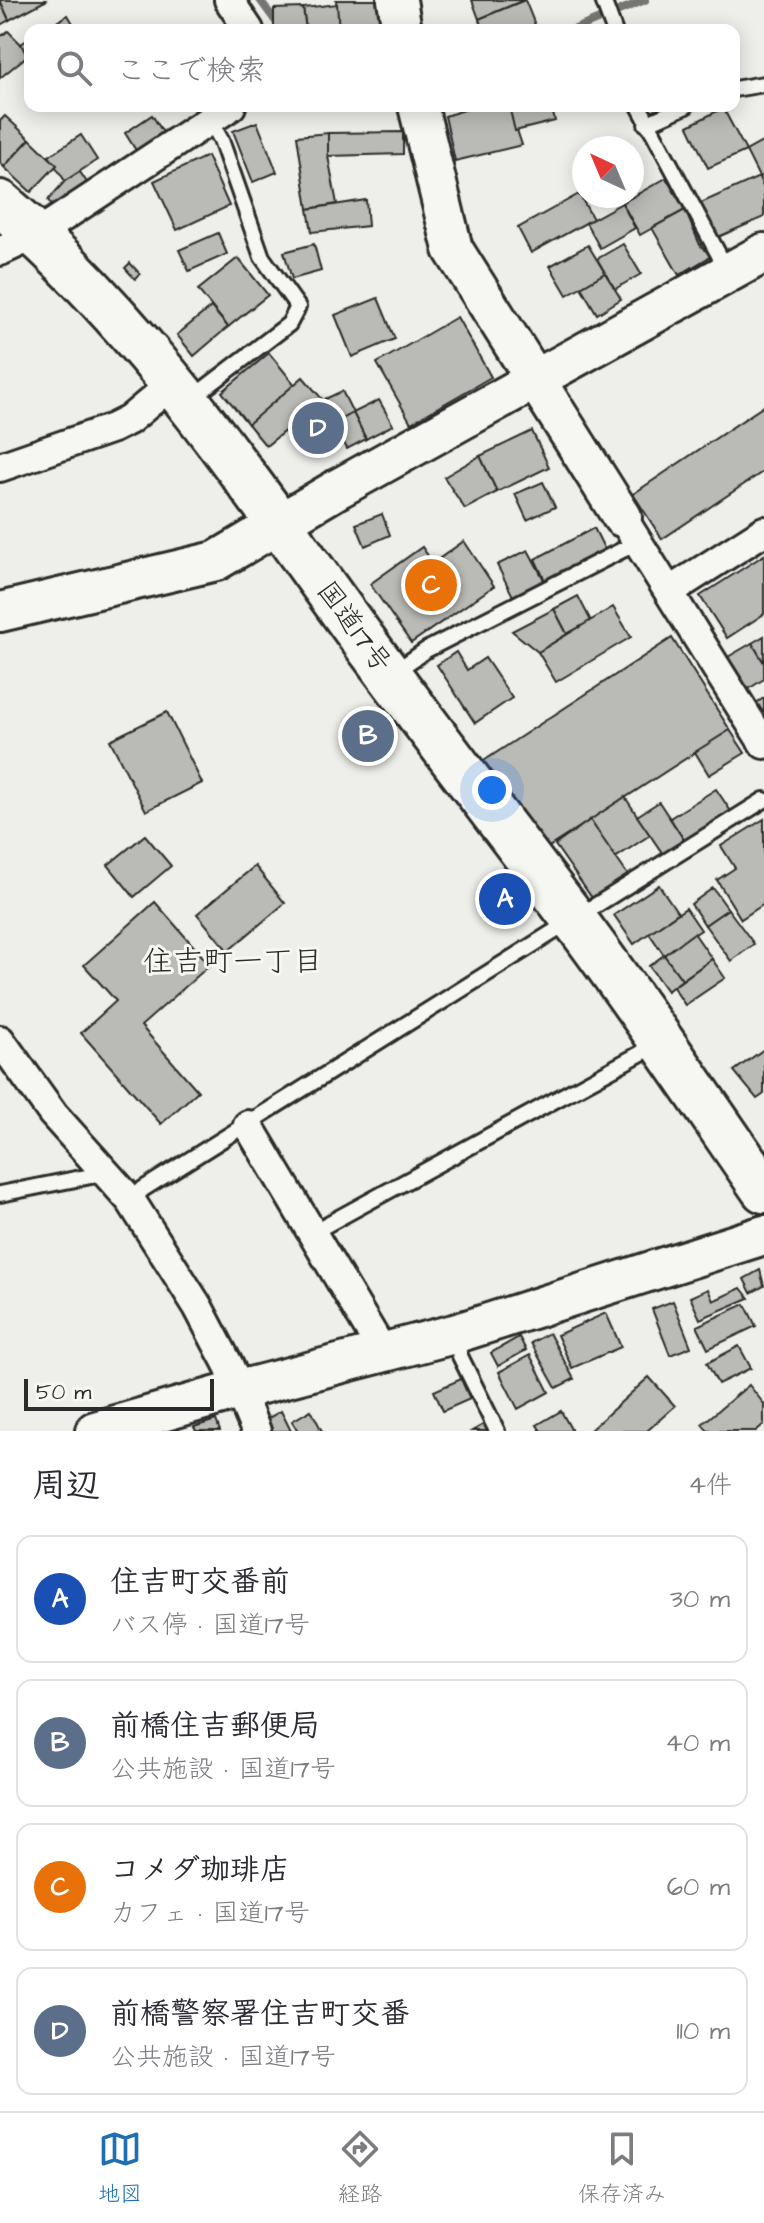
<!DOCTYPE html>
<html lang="ja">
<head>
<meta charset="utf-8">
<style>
  :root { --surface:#fff; --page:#f7f7f7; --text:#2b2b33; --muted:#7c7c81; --line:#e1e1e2; --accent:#1f6fb2 }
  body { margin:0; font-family:"Architects Daughter","Klee One",sans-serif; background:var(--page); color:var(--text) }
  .compass { position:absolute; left:572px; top:136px; width:72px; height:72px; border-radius:50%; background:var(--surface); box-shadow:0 4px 20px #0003; rotate:316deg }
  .scale { position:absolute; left:24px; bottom:20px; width:190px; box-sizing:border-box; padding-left:8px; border:4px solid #2b2b2b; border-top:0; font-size:22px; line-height:28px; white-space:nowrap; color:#2b2b2b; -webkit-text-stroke:6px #f6f6f2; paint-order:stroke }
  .you { position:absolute; left:492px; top:790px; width:28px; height:28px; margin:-20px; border:6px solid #fff; border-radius:50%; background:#1a73e8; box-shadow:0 0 0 12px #1a73e833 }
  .badge { display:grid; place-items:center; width:52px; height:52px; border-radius:50%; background:var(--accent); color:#fff; font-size:26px; font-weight:700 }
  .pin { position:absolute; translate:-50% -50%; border:4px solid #fff; box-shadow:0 2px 8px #0006 }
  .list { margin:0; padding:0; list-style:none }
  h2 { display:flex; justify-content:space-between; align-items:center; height:104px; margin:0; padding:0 32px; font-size:34px }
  h2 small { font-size:26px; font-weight:400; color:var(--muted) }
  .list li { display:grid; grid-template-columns:52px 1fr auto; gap:24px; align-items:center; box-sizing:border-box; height:128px; margin:0 16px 16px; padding:0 16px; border:2px solid var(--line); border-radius:16px }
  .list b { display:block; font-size:30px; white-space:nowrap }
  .list p { margin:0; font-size:26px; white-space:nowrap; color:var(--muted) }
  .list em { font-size:26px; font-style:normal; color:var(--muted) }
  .icon { flex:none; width:44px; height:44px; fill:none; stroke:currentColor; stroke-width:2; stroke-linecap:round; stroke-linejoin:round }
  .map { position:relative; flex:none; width:764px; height:1431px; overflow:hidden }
  .search { position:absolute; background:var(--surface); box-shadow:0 4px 20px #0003; left:24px; right:24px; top:24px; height:88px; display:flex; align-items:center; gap:20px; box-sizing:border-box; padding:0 28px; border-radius:16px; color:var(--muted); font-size:30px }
  .sheet { height:680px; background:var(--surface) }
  nav { display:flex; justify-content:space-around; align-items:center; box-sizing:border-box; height:112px; border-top:2px solid var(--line); background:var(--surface); font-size:22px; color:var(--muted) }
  nav a { display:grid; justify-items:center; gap:4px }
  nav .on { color:var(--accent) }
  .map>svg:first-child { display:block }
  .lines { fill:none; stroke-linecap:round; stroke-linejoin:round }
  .stream { stroke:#757573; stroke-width:8 }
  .building { fill:#babab7; stroke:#2b2b2b; stroke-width:2 }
  .lane-casing { stroke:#2b2b2b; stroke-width:20 }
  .street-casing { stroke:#2b2b2b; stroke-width:34 }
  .secondary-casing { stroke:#2b2b2b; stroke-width:44 }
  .highway-casing { stroke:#2b2b2b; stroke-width:50 }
  .lane { stroke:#f6f6f2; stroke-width:14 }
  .street { stroke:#f6f6f2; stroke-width:28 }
  .secondary { stroke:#f6f6f2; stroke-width:38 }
  .highway { stroke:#f6f6f2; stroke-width:44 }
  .labels { text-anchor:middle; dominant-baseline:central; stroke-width:6; stroke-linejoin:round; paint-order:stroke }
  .street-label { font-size:28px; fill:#2b2b2b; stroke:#f6f6f2 }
  .neighbourhood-label { font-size:30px; fill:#2b2b2b; stroke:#f6f6f2 }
</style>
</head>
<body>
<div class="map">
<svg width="764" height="1431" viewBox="0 0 764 1431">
  <rect width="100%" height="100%" fill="#eeeeea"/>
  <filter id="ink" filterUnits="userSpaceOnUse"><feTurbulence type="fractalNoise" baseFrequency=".0125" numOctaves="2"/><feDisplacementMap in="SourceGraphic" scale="16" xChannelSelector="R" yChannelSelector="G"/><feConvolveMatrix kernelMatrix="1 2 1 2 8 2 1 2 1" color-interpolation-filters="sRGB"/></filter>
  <g filter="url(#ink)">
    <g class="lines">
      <g class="stream">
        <polyline points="260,0 282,30"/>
        <polyline points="573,30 645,0"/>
      </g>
    </g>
    <g class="building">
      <polygon points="0,0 47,0 9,20"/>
      <polygon points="336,0 381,0 384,30 339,30"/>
      <polygon points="472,0 524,0 479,19"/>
      <polygon points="525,0 537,30 483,30 479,19"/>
      <polygon points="0,1 9,20 0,25"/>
      <polygon points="337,4 339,30 306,30 303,8"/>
      <polygon points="303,8 306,30 274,30 274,9"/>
      <polygon points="68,15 77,30 44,30"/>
      <polygon points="8,31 21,44 27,56 0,78 0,37"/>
      <polygon points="30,38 30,58 21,44"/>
      <polygon points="477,106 509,106 522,145 455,161 445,116"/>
      <polygon points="509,106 551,106 555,121 515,131"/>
      <polygon points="723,108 746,151 708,168 688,126"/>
      <polygon points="152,115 171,145 144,163 125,133"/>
      <polygon points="5,116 30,139 4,167 0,163 0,121"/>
      <polygon points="257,122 277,172 253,182 233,131"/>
      <polygon points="403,132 403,154 328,156 328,133"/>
      <polygon points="328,133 328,156 337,204 308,209 297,136"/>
      <polygon points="81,135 97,160 65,181 49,156"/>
      <polygon points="30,139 57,165 31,192 4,167"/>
      <polygon points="764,141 764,175 759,177 746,151"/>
      <polygon points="207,156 229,206 177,230 154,181"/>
      <polygon points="80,172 94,193 59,216 48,200 65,181"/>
      <polygon points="759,177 764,189 764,217 700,245 685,210"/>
      <polygon points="666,178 685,210 640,235 622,203"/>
      <polygon points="579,194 593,219 531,253 518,228"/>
      <polygon points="366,200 368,226 312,232 308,209"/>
      <polygon points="622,203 635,228 600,248 586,223"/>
      <polygon points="685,210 700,245 711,256 679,275 652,228"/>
      <polygon points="218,233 227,254 189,271 179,250"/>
      <polygon points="314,244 321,271 292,279 284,252"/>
      <polygon points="623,244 641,274 615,289 597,259"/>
      <polygon points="588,245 605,273 567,295 550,266"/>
      <polygon points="238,258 268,295 228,327 198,290"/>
      <polygon points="130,263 140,274 135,279 125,268"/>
      <polygon points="605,273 621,299 597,314 581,287"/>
      <polygon points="378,298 395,339 352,357 335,315"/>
      <polygon points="211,307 228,327 194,356 177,335"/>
      <polygon points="457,317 491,377 411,423 377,363"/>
      <polygon points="269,353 296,386 248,424 222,392"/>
      <polygon points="303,377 323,400 266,446 248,424"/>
      <polygon points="342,391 353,413 334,423 323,400"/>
      <polygon points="379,400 393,425 366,439 353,413"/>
      <polygon points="764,406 764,471 662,539 633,494"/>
      <polygon points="353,413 366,439 347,449 334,423"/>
      <polygon points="532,431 549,467 497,492 480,456"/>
      <polygon points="480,456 497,492 465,509 444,477"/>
      <polygon points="543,482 555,507 527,520 515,494"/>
      <polygon points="382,514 390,535 365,546 356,524"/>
      <polygon points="594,528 609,558 548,587 535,559"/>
      <polygon points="464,541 494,586 411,643 370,584 422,547 433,563"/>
      <polygon points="528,550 548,587 517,604 497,565"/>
      <polygon points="764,555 764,614 727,638 700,596"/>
      <polygon points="578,596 591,621 567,634 554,609"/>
      <polygon points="613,607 631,637 556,682 538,652"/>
      <polygon points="554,609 567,634 538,652 512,631"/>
      <polygon points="764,636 764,663 752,643"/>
      <polygon points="672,638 730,730 541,852 482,762"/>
      <polygon points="752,643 764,663 764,679 736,697 714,665"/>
      <polygon points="456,652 467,670 485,658 512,698 475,723 437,665"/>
      <polygon points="764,698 764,736 743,711"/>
      <polygon points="167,712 202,783 146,811 110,740"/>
      <polygon points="730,730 745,753 709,775 695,752"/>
      <polygon points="716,789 732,813 686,843 670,818"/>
      <polygon points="625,797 650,835 615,858 590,820"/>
      <polygon points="659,802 686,843 665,857 637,816"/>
      <polygon points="764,819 764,904 741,919 717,880 735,868 721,846"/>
      <polygon points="590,820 632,881 597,905 555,845"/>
      <polygon points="145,835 171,866 134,897 108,865"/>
      <polygon points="255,866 285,903 228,951 197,914"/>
      <polygon points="659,885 678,913 634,944 614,915"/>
      <polygon points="713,888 728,909 705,925 691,904"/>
      <polygon points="502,891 511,903 506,907 497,895"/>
      <polygon points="155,902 210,965 141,1026 198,1091 161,1124 81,1033 116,1001 84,965"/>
      <polygon points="686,908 701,930 664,955 649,933"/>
      <polygon points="728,909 754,944 731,961 705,925"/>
      <polygon points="694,933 712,959 682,980 664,955"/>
      <polygon points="664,955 682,980 667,991 649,966"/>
      <polygon points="712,959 725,978 685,1005 673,987"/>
      <polygon points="764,1049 764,1094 757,1099 734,1071"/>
      <polygon points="760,1270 764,1286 751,1293 744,1279"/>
      <polygon points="741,1288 749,1298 700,1319 690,1297 708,1289 713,1301"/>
      <polygon points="673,1301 691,1347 670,1355 652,1309"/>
      <polygon points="745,1304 756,1326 708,1349 697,1326"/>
      <polygon points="606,1313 621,1347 572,1368 557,1335"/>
      <polygon points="549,1333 574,1379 556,1388 531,1343"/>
      <polygon points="519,1337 526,1350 498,1366 491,1353"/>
      <polygon points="739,1346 751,1368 718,1384 707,1363"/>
      <polygon points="530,1355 549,1392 518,1409 499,1372"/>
      <polygon points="649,1377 675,1406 647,1431 589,1431"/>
      <polygon points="461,1379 470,1399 443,1411 434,1391"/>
      <polygon points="749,1385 764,1404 764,1424 756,1431 708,1431 702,1424"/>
      <polygon points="311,1410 322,1431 298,1431 292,1421"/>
      <polygon points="281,1411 291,1431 273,1431 267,1419"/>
      <polygon points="561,1411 572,1431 541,1431 537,1425"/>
      <polygon points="216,1420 220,1431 196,1431 194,1427"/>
      <polygon points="488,1422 493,1431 472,1431"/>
    </g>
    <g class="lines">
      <g class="lane-casing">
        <g id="lane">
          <polyline points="603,0 614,30"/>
          <polyline points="734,89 764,84"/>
          <polyline points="639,106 728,272"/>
          <polyline points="646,124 686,106"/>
          <polyline points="191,399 289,324 298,307 262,257 221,140 210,120"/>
          <polyline points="393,673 426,650 638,542"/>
          <polyline points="0,1194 96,1175 104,1170"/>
          <polyline points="131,1201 143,1189 764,800"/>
          <polyline points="313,1232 658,1044"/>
          <polyline points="455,1337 460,1356 497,1431"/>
        </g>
      </g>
      <g class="street-casing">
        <g id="street">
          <polyline points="229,0 249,30"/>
          <polyline points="0,251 37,234 231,106"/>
          <polyline points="0,467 113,428 129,420 173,383"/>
          <polyline points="622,517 764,744"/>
          <polyline points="670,591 764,531"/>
          <polyline points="0,1040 53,1114 131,1201 198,1307 229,1366 256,1431"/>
          <polyline points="248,1125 384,1354"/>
        </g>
      </g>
      <g class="secondary-casing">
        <g id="secondary">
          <polyline points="397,0 402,30"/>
          <polyline points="418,106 453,249 622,517"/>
          <polyline points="0,612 216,561 339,488 764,253"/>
          <polyline points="95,1431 239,1390 454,1334 764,1235"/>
        </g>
      </g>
      <g class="highway-casing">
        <path id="highway" d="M0,203C149,329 257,496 372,652C438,741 506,829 573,918C639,1006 701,1099 764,1190"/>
      </g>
      <use href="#lane" class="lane"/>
      <use href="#street" class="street"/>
      <use href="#secondary" class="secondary"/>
      <use href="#highway" class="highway"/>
    </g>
  </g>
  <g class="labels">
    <g class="street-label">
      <text transform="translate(354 627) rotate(54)">国道17号</text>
    </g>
    <g class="neighbourhood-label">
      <text x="233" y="962">住吉町一丁目</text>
    </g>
  </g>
</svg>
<svg class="compass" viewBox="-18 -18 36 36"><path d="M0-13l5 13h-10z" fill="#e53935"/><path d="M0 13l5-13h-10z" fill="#7c7c81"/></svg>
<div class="scale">50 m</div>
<div class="you"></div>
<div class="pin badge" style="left:505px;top:899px;background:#1a4fb4">A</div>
<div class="pin badge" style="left:368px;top:736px;background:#5c6f8a">B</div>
<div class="pin badge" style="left:431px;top:585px;background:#e8710a">C</div>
<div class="pin badge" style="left:318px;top:428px;background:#5c6f8a">D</div>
<div class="search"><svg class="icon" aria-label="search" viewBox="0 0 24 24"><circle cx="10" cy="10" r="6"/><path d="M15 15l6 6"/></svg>ここで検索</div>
</div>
<section class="sheet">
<h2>周辺<small>4件</small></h2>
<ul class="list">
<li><span class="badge" style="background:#1a4fb4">A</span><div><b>住吉町交番前</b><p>バス停 · 国道17号</p></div><em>30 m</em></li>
<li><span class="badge" style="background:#5c6f8a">B</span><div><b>前橋住吉郵便局</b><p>公共施設 · 国道17号</p></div><em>40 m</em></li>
<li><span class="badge" style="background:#e8710a">C</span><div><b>コメダ珈琲店</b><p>カフェ · 国道17号</p></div><em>60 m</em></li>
<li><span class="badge" style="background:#5c6f8a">D</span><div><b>前橋警察署住吉町交番</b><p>公共施設 · 国道17号</p></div><em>110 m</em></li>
</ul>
</section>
<nav>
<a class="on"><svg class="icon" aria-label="map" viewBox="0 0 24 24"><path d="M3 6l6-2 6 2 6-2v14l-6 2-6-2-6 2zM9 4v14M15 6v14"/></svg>地図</a>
<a><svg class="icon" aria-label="directions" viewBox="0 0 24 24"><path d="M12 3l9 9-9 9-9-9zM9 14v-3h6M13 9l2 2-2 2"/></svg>経路</a>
<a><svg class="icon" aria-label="saved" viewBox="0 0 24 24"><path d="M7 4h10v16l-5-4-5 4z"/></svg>保存済み</a>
</nav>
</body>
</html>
